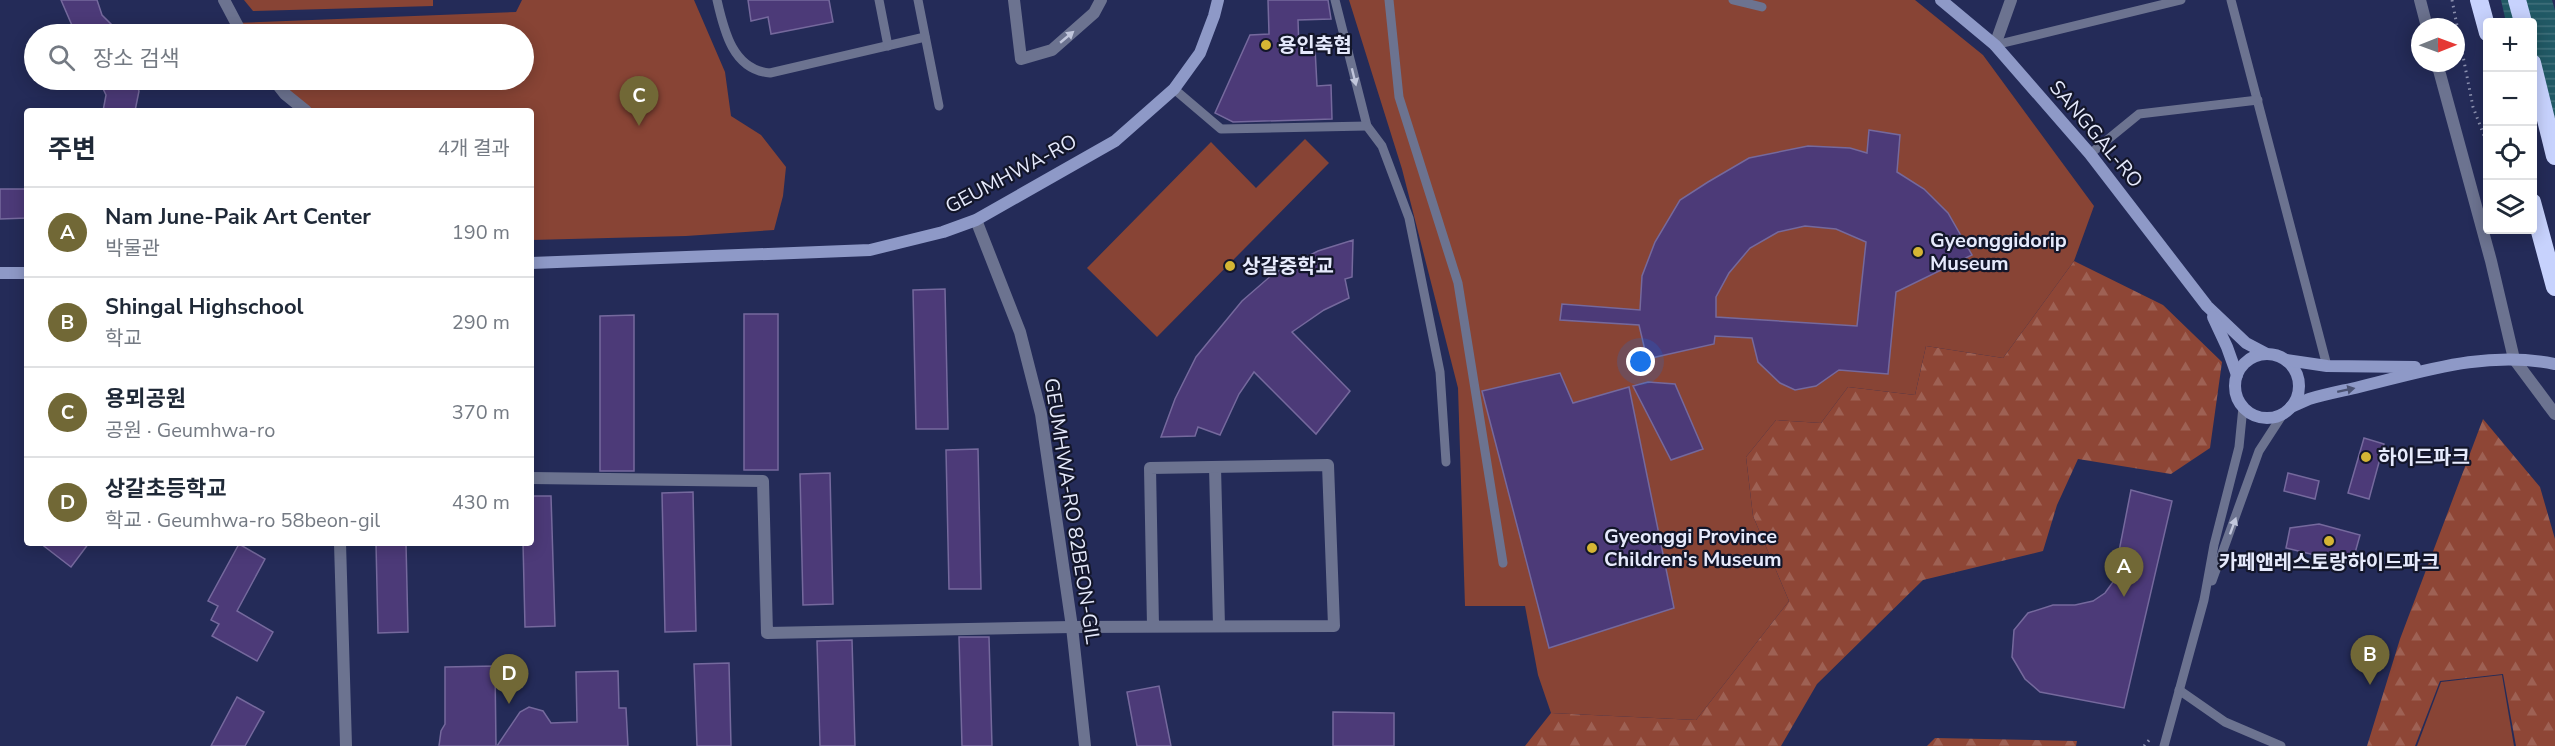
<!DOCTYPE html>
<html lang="ko">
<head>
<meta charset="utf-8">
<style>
  :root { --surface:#fff; --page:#f2f2f3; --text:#1f2937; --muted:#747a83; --line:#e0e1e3; --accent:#716836 }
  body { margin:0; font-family:"Nunito Sans","Noto Sans KR",sans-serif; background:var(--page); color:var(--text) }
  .controls { position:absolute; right:18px; top:18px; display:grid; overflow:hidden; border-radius:6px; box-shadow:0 3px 15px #0003 }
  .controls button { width:54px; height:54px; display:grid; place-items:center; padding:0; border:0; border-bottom:2px solid var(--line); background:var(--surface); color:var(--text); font:30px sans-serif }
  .compass { position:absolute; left:2411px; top:18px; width:54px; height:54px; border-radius:50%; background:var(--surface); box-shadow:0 3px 15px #0003; rotate:89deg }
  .you { position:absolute; left:1641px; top:362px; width:21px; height:21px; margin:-15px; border:4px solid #fff; border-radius:50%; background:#1a73e8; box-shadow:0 0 0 9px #1a73e833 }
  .badge { display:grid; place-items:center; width:39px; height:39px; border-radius:50%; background:var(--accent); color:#fff; font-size:20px; font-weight:700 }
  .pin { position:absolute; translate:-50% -50px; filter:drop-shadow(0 2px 3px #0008) }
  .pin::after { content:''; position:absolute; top:32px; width:21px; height:18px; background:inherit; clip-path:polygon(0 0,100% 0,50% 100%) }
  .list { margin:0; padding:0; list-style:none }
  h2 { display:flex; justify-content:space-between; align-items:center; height:78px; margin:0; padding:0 24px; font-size:26px }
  h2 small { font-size:20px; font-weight:400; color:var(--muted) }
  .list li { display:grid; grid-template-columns:39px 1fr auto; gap:18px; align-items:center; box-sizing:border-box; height:90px; padding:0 24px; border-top:2px solid var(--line) }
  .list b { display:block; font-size:22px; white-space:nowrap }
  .list p { margin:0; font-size:20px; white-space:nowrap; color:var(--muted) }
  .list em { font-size:20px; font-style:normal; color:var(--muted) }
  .icon { flex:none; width:33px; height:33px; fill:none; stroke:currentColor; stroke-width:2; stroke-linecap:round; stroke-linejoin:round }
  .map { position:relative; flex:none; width:2555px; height:746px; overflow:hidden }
  .search { position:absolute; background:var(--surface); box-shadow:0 3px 15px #0003; left:24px; top:24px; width:510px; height:66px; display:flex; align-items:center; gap:15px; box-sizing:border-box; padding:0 21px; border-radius:33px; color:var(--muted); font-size:22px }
  .panel { position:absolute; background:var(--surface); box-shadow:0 3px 15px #0003; left:24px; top:108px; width:510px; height:438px; border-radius:6px }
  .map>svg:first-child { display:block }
  .forest { fill:url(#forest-firs) }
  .green { fill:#884435 }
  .water { fill:url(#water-rules) }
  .building { fill:#4c3a78; stroke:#75699d; stroke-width:1.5; fill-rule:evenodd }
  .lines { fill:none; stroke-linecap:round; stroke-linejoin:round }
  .path { stroke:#8b90af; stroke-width:3; stroke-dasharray:1.5 4.5; stroke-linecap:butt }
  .lane { stroke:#6c7390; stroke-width:9 }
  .street { stroke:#6c7390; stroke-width:12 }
  .secondary { stroke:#8e99c7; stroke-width:12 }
  .highway { stroke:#c7d2fd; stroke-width:18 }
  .oneway { fill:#c1c6dc }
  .oneway2 { fill:#4a5171 }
  .poi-dot { fill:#d5b534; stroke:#13162a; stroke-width:2 }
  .labels { text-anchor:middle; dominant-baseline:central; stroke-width:4.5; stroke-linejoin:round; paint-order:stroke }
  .poi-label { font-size:20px; font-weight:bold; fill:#e6eafc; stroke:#13162a; text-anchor:start }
  .street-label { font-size:20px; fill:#e6eafc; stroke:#13162a }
</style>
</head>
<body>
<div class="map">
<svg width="2555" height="746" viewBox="0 0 2555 746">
  <defs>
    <pattern id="forest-firs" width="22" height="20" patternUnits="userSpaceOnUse" patternTransform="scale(1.5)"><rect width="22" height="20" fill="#8e4636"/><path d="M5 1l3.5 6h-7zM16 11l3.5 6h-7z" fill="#9e6154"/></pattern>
    <pattern id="water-rules" width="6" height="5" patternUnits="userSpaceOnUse" patternTransform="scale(1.5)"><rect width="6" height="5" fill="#215965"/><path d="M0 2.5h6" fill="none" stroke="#41717c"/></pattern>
  </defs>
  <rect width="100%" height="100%" fill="#242b58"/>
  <g class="forest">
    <polygon points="2074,261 2163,305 2222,362 2210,448 2171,474 2078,459 2057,505 2043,551 1923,580 1817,684 1781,746 1525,746 1551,713 1696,720 1789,601 1753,516 1746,457 1776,420 1821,423 1848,387 1915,395 1926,346 2003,358"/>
    <polygon points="2483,419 2540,487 2555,539 2555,746 2516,746 2503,674 2440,681 2415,746 2367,746 2400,639"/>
    <polygon points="1935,738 2077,741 2076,746 1927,746"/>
  </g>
  <g class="green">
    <polygon points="244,0 433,0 433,6 253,11"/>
    <polygon points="522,0 694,0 725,72 731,116 761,135 786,167 783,196 774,230 686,236 531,240 531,111 306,111 274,80 524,80 524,34 243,34 236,23 516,12"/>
    <polygon points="1349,0 1915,0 1983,55 2094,206 2074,261 2003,358 1926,346 1915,395 1848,387 1821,423 1776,420 1746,457 1753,516 1789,601 1696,720 1551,713 1538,675 1525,606 1465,606 1458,388 1402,169"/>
    <polygon points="1305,139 1329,163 1157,337 1087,268 1211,142 1256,188"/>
    <polygon points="2502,675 2514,746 2417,746 2441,682"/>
  </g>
  <polygon class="water" points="2501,0 2552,0 2555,10 2555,121 2533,50 2532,22 2506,22"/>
  <g class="building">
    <polygon points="61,0 97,0 102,15 121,34 79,34 74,30"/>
    <polygon points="748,0 829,0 833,22 771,34 768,17 751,21"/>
    <polygon points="1268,0 1328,0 1331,19 1298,20 1299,49 1315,48 1317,86 1331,85 1332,119 1233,122 1215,113 1250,35 1269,34"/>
    <polygon points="99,80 134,80 139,91 135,111 103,111 106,95"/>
    <path d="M1869,130L1900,135L1897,172L1924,189L1948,213L1972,255L1896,292L1888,374L1839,370L1816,386L1795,390L1780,383L1758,362L1752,338L1715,336L1714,344L1647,359L1639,325L1560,320L1562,304L1640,310L1642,276L1655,242L1680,200L1708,182L1749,158L1808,146L1850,148L1867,153ZM1805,226L1836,229L1866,242L1857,326L1716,317V297L1729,273L1750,248L1778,232Z"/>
    <polygon points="0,189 27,189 27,218 0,219"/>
    <polygon points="1353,240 1352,277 1345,279 1349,298 1324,310 1292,332 1350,391 1316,434 1254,372 1239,394 1220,435 1198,427 1195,436 1161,437 1175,399 1196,357 1242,301 1273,274 1318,251"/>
    <polygon points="945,289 948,429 916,429 913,290"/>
    <rect x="744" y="314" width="34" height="156"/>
    <polygon points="634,315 634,471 600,471 600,316"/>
    <polygon points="1560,373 1573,403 1629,387 1674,608 1549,648 1482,391"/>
    <polygon points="1648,382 1675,384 1703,449 1671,460 1633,386"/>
    <polygon points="2364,438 2384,444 2369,499 2348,493"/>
    <polygon points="978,449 981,589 949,589 946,450"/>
    <polygon points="830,473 833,604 803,605 800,474"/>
    <polygon points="2288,473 2319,481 2315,499 2284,491"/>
    <polygon points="2131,490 2172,501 2124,708 2040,692 2025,679 2012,657 2014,630 2028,613 2053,605 2075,605 2093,601 2105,593 2113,582"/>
    <polygon points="693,492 696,631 665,632 662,493"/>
    <polygon points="531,496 551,496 555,626 525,627 523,543 531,543"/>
    <polygon points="2319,524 2360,535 2352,564 2286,548 2290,528"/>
    <polygon points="40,543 89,543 71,567"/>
    <polygon points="376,543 406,543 408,632 378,633"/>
    <polygon points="239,544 265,559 237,611 273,632 257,661 212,636 219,624 211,620 218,606 208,601"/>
    <polygon points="959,637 989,637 992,746 962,746"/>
    <polygon points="852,640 855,746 820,746 817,641"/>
    <polygon points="729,663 731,746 697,746 694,664"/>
    <polygon points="495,666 496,746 439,746 441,731 445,724 445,667"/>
    <polygon points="618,671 619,708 626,708 628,746 497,746 520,712 529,707 543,711 551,723 577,722 576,672"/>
    <polygon points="1159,686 1171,746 1137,746 1127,692"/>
    <polygon points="237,697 264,712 245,746 211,746"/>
    <polygon points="1333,712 1394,713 1394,746 1333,746"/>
  </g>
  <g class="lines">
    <g class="path">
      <polyline points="2452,0 2473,107 2488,146"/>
      <polyline points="2144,746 2151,738"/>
    </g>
    <g class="lane">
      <path d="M717,0C724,31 733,70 770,73L925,37"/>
      <polyline points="879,0 888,46"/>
      <polyline points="918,0 939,106"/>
      <polyline points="1335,0 1367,126 1382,146 1409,218 1440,372 1446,462"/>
      <polyline points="1389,0 1399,97 1458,283 1503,563"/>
      <polyline points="1733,0 1762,7"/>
      <polyline points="2231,0 2327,366"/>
      <polyline points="1995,45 2181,0"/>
      <polyline points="1174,89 1221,129 1367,126"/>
      <polyline points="2090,154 2139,114 2258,100"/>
      <polyline points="2212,581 2259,451 2283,414"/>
      <polyline points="2179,690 2225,722 2281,746"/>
      <polyline points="2164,746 2204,600 2214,545 2239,447 2243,407"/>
    </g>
    <g class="street">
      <polyline points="224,0 242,34"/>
      <polyline points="1014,0 1021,59 1052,50 1094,13 1101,0"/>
      <polyline points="2420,0 2427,27"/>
      <polyline points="1995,45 2011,0"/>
      <polyline points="2437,63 2491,261 2514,359 2555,414"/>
      <polyline points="274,80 285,94 306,111"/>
      <polyline points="976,220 1020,332 1041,414 1072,627 1085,746"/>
      <polyline points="1215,467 1219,626"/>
      <polyline points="531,478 763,481 767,633 1072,627 1334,626 1328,465 1150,468 1153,626"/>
      <polyline points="340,543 346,746"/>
    </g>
    <g class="secondary">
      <polyline points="1941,0 1995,45 2090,154 2207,306 2246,343 2265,353"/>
      <polyline points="531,263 870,250 943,232 976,220 1115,141 1174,89 1200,53 1214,16 1218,0"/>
      <polyline points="0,273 27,273"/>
      <polyline points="2213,317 2227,347 2237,375"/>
      <circle cx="2267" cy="386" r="32"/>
      <polyline points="2286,360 2327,366 2415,367"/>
      <path d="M2291,407L2309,399C2326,394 2342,391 2359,387C2424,371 2487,350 2555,364"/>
    </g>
    <g class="highway">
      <polyline points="2479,0 2488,33"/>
      <polyline points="2517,0 2523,22"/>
      <polyline points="2532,63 2555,156"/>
      <polyline points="2532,202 2555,287"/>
    </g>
  </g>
  <defs><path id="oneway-solid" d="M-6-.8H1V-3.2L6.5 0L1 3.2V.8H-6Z" transform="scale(1.5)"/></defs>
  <g class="oneway">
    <use href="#oneway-solid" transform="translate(1067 37) rotate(-40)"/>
    <use href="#oneway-solid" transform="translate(1354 77) rotate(76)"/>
    <use href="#oneway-solid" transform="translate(2233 526) rotate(-70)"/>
  </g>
  <use class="oneway2" href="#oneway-solid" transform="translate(2346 390) rotate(-12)"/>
  <g class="poi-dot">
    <circle cx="1266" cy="45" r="6"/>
    <circle cx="1918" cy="252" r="6"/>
    <circle cx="1230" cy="266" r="6"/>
    <circle cx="2366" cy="457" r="6"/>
    <circle cx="2329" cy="541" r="6"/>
    <circle cx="1592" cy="548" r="6"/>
  </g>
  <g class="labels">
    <g class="poi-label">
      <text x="1278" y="45">용인축협</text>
      <text x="1930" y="240">Gyeonggidorip<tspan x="1930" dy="23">Museum</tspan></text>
      <text x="1242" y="266">상갈중학교</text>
      <text x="2378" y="457">하이드파크</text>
      <text x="1604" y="536">Gyeonggi Province<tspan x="1604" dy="23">Children's Museum</tspan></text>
      <text x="2329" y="562" text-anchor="middle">카페앤레스토랑하이드파크</text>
    </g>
    <g class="street-label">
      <text transform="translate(2096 134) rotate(50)">SANGGAL-RO</text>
      <text transform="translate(1011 174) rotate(-28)">GEUMHWA-RO</text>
      <text transform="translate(1072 511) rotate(81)">GEUMHWA-RO 82BEON-GIL</text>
    </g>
  </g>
</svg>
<div class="controls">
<button>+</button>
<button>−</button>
<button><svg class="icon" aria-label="locate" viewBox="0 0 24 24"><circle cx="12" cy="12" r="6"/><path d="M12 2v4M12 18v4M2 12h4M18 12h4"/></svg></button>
<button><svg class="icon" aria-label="layers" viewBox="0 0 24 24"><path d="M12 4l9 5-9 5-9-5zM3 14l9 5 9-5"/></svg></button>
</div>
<svg class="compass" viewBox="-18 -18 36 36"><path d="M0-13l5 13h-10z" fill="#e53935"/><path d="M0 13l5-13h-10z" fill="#747a83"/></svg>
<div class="you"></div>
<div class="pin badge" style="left:2124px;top:597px">A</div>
<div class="pin badge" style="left:2370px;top:685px">B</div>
<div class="pin badge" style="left:639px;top:126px">C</div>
<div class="pin badge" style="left:509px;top:704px">D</div>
<div class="search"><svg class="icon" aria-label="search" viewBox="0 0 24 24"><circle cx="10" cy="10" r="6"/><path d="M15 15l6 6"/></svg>장소 검색</div>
<section class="panel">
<h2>주변<small>4개 결과</small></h2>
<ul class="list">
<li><span class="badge">A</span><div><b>Nam June-Paik Art Center</b><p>박물관</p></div><em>190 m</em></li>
<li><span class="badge">B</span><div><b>Shingal Highschool</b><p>학교</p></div><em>290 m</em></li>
<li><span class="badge">C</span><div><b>용뫼공원</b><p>공원 · Geumhwa-ro</p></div><em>370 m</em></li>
<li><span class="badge">D</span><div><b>상갈초등학교</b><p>학교 · Geumhwa-ro 58beon-gil</p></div><em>430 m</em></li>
</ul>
</section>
</div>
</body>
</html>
